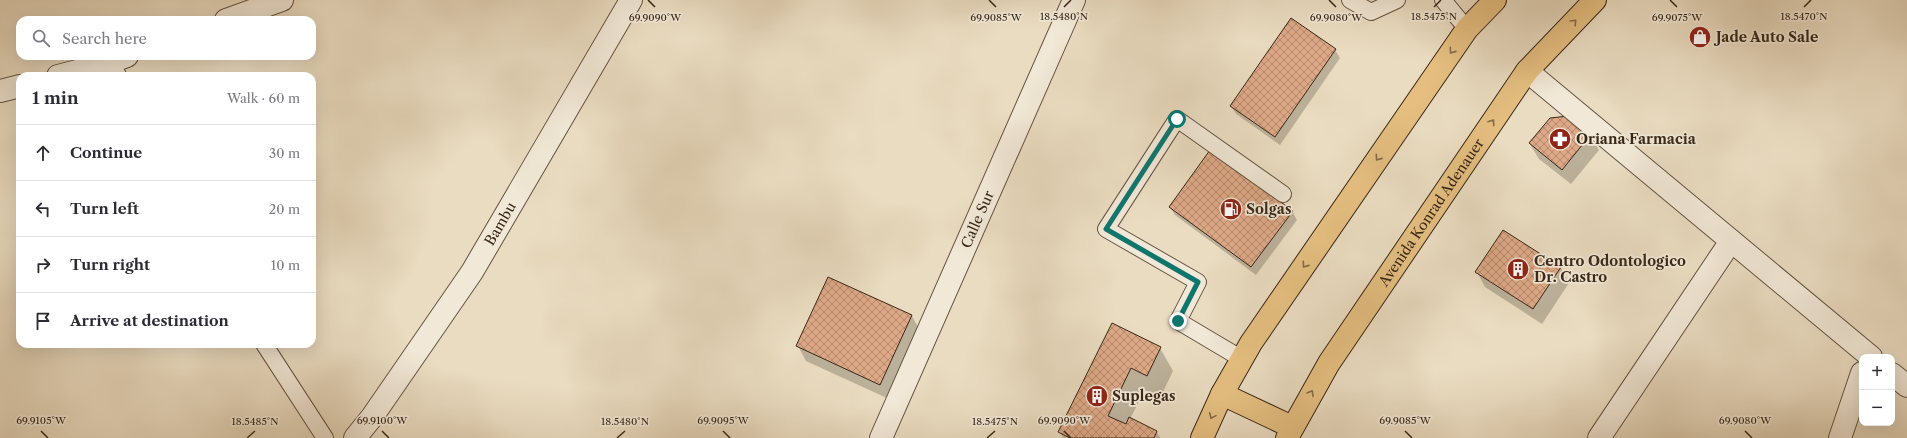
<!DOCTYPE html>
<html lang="en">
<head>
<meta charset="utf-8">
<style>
  :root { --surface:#fff; --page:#f7f7f7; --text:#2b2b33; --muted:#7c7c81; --line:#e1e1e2 }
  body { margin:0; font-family:"Libre Caslon Text",serif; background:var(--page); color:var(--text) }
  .controls { position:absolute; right:12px; bottom:12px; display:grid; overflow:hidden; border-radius:8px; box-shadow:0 4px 16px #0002 }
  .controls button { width:36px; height:36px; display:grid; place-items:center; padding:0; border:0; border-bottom:1px solid var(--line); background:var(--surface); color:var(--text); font:20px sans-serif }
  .stop { position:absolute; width:12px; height:12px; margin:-9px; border:3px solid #0f766e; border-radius:50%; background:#fff }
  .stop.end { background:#0f766e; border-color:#fff; box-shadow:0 1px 4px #0008 }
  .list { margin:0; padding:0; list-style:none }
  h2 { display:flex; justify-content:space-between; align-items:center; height:52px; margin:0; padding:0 16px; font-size:17px }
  h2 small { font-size:13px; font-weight:400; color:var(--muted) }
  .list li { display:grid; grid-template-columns:26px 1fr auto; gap:12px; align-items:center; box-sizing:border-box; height:56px; padding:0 16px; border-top:1px solid var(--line) }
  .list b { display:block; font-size:15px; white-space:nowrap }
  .list em { font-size:13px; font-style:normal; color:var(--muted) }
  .icon { flex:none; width:22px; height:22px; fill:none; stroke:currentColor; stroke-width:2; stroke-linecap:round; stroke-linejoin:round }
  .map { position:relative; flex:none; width:1907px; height:438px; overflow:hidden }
  .search { position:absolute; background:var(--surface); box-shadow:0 4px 16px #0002; left:16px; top:16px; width:300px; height:44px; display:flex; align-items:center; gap:10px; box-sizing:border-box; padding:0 14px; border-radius:12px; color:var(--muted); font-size:15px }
  .panel { position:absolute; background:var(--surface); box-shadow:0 4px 16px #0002; left:16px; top:72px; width:300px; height:276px; border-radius:12px }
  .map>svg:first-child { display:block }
  .shadow { fill:#0003 }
  .building { fill:url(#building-cross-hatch); stroke:#382717 }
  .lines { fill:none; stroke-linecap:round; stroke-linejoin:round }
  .lane-casing { stroke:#645442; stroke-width:18 }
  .street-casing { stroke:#645442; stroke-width:24 }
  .primary-casing { stroke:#382717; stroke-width:24 }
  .lane { stroke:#f1e8d7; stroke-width:16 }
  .street { stroke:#f1e8d7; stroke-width:22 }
  .primary { stroke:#e5be80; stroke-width:22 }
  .oneway { stroke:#866b46 }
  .route { stroke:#0f766e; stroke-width:5 }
  .ticks { fill:none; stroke:#382717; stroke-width:1.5 }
  .labels { text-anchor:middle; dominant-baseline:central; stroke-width:3.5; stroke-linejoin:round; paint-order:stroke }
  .poi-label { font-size:14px; font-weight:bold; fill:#382717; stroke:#f1e8d7; text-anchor:start }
  .street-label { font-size:14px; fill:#382717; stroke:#f1e8d7 }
  .ticks-label { font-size:10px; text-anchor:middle; fill:#382717; stroke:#f1e8d7; stroke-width:3.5; stroke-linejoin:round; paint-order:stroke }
</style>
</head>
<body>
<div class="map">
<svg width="1907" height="438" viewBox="0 0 1907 438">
  <defs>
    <pattern id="building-cross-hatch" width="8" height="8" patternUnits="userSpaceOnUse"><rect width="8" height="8" fill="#dda886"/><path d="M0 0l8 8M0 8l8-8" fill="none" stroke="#b4896d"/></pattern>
  </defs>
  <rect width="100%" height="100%" fill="#eadcc1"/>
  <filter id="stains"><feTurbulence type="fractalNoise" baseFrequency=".005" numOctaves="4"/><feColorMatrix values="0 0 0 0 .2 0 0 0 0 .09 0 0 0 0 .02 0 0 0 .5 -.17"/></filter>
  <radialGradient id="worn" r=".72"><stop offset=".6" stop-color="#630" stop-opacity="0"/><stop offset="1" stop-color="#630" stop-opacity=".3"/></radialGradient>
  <g class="shadow">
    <polygon points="1335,50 1340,58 1280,145 1236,114 1231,106"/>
    <polygon points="1590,135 1599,150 1571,184 1539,159 1530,144"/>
    <polygon points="1170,207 1292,211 1297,220 1256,275 1175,215"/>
    <polygon points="1561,268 1569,283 1542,324 1485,287 1477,272"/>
    <polygon points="912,316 920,331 889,399 806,361 798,346"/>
    <polygon points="1112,324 1160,348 1173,371 1160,398 1145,390 1130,419 1157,432 1160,438 1063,438 1060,432"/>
  </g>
  <g class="building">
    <polygon points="1291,18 1336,49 1275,137 1230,106"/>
    <polygon points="1568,116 1591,134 1562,170 1529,143 1550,118"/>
    <polygon points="1210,150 1293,211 1251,267 1169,207"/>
    <polygon points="1503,230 1561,267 1533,309 1475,272"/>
    <polygon points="828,277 912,315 880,385 796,346"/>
    <polygon points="1112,323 1161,347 1147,376 1131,368 1108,416 1126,424 1129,417 1157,431 1154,438 1070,438 1058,432"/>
  </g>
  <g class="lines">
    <g class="lane-casing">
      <g id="lane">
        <polyline points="1350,0 1371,12 1397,0"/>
        <polyline points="1443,0 1467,29"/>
        <polyline points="264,344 325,438"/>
        <polyline points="1242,359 1178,321 1198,282 1106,229 1177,119 1283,194"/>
      </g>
    </g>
    <g class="street-casing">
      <g id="street">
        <polyline points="226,20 282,0"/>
        <polyline points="1527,71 1871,357"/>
        <polyline points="58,76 108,63"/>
        <polyline points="115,76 108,63 127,56"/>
        <polyline points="0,91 20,86"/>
        <polyline points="1892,374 1907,386"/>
        <path id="s1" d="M355,438L372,417L472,272L631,0"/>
        <path id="s2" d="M881,438L1074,0"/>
        <polyline points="1599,438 1731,241"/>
        <polyline points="1840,438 1862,373"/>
      </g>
    </g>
    <g class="primary-casing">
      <g id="primary">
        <polyline points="1222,394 1292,427"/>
        <polyline points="1202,438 1222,394 1251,343 1467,29 1495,0"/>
        <path id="s3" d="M1287,438L1329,363L1527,71L1595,0"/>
      </g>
    </g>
    <use href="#lane" class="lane"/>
    <use href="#street" class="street"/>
    <use href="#primary" class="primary"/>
  </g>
  <defs><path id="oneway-chevron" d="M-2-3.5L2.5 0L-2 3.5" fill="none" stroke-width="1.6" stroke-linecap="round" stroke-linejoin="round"/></defs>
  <g class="oneway">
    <use href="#oneway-chevron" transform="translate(1574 22) rotate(-46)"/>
    <use href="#oneway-chevron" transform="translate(1452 51) rotate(125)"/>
    <use href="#oneway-chevron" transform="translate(1492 122) rotate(-56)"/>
    <use href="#oneway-chevron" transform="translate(1378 158) rotate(125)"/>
    <use href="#oneway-chevron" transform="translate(1305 265) rotate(125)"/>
    <use href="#oneway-chevron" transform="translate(1311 393) rotate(-60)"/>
    <use href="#oneway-chevron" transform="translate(1212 416) rotate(114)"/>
  </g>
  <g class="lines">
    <polyline class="route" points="1177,119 1106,229 1198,282 1178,321"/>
  </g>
  <path class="ticks" d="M648,0L655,7M989,0L996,7M1329,0L1336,7M1670,0L1677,7M1064,7L1071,0M1434,7L1441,0M1804,7L1811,0M41,431L48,438M382,431L389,438M723,431L730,438M1064,431L1071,438M1405,431L1412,438M1745,431L1752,438M247,438L255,431M617,438L625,431M987,438L995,431"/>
  <defs>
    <g id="shop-disc" transform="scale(1.15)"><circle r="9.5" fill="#8f2418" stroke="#f1e8d7"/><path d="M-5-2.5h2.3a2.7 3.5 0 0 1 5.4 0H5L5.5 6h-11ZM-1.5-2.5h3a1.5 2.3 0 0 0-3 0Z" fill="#fff"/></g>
    <g id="pharmacy-disc" transform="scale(1.15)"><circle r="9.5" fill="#8f2418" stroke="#f1e8d7"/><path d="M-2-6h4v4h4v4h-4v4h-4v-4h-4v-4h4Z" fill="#fff"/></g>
    <g id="fuel-disc" transform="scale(1.15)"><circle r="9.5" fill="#8f2418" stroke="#f1e8d7"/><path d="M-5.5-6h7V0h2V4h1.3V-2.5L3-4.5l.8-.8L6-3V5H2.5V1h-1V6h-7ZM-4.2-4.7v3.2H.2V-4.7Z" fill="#fff"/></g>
    <g id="building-disc" transform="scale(1.15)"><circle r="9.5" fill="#8f2418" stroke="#f1e8d7"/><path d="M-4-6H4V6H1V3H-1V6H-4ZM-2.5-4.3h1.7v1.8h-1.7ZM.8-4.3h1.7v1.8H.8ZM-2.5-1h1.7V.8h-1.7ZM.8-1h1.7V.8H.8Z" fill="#fff"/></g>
  </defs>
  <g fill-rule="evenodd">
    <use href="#shop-disc" x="1700" y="37"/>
    <use href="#pharmacy-disc" x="1560" y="139"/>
    <use href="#fuel-disc" x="1231" y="209"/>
    <use href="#building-disc" x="1518" y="269"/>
    <use href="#building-disc" x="1097" y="396"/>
  </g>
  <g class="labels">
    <g class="poi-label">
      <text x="1716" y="37">Jade Auto Sale</text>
      <text x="1576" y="139">Oriana Farmacia</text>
      <text x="1246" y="209">Solgas</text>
      <text x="1534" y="261">Centro Odontologico<tspan x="1534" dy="16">Dr. Castro</tspan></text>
      <text x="1112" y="396">Suplegas</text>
    </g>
    <g class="street-label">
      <text stroke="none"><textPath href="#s3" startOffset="268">Avenida Konrad Adenauer</textPath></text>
      <text stroke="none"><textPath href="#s2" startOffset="239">Calle Sur</textPath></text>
      <text stroke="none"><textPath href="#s1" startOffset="259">Bambu</textPath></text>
    </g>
  </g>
  <g class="ticks-label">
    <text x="1064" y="20">18.5480°N</text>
    <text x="1434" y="20">18.5475°N</text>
    <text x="1804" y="20">18.5470°N</text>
    <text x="1336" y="21">69.9080°W</text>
    <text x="655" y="21">69.9090°W</text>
    <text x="996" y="21">69.9085°W</text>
    <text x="1677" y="21">69.9075°W</text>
    <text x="41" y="424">69.9105°W</text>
    <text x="382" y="424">69.9100°W</text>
    <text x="723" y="424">69.9095°W</text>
    <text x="1064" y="424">69.9090°W</text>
    <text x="1405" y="424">69.9085°W</text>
    <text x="1745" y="424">69.9080°W</text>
    <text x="255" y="425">18.5485°N</text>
    <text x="625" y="425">18.5480°N</text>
    <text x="995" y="425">18.5475°N</text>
  </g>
  <rect width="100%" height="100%" filter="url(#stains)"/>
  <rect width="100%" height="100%" fill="url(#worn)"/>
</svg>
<div class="controls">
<button>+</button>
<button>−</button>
</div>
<div class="stop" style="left:1177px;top:119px"></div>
<div class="stop end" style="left:1178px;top:321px"></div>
<div class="search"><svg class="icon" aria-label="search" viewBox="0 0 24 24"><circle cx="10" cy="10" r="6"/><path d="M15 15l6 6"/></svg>Search here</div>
<section class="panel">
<h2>1 min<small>Walk · 60 m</small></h2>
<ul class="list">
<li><svg class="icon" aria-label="ahead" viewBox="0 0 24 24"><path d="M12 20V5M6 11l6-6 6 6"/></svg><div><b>Continue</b></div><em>30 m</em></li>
<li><svg class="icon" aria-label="left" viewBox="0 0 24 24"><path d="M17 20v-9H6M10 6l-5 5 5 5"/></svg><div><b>Turn left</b></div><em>20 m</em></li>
<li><svg class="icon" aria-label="right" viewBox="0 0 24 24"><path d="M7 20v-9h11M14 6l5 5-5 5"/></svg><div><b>Turn right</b></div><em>10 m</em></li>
<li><svg class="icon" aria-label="arrive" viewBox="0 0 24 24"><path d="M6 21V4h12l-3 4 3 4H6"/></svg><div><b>Arrive at destination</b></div></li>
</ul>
</section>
</div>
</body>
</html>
